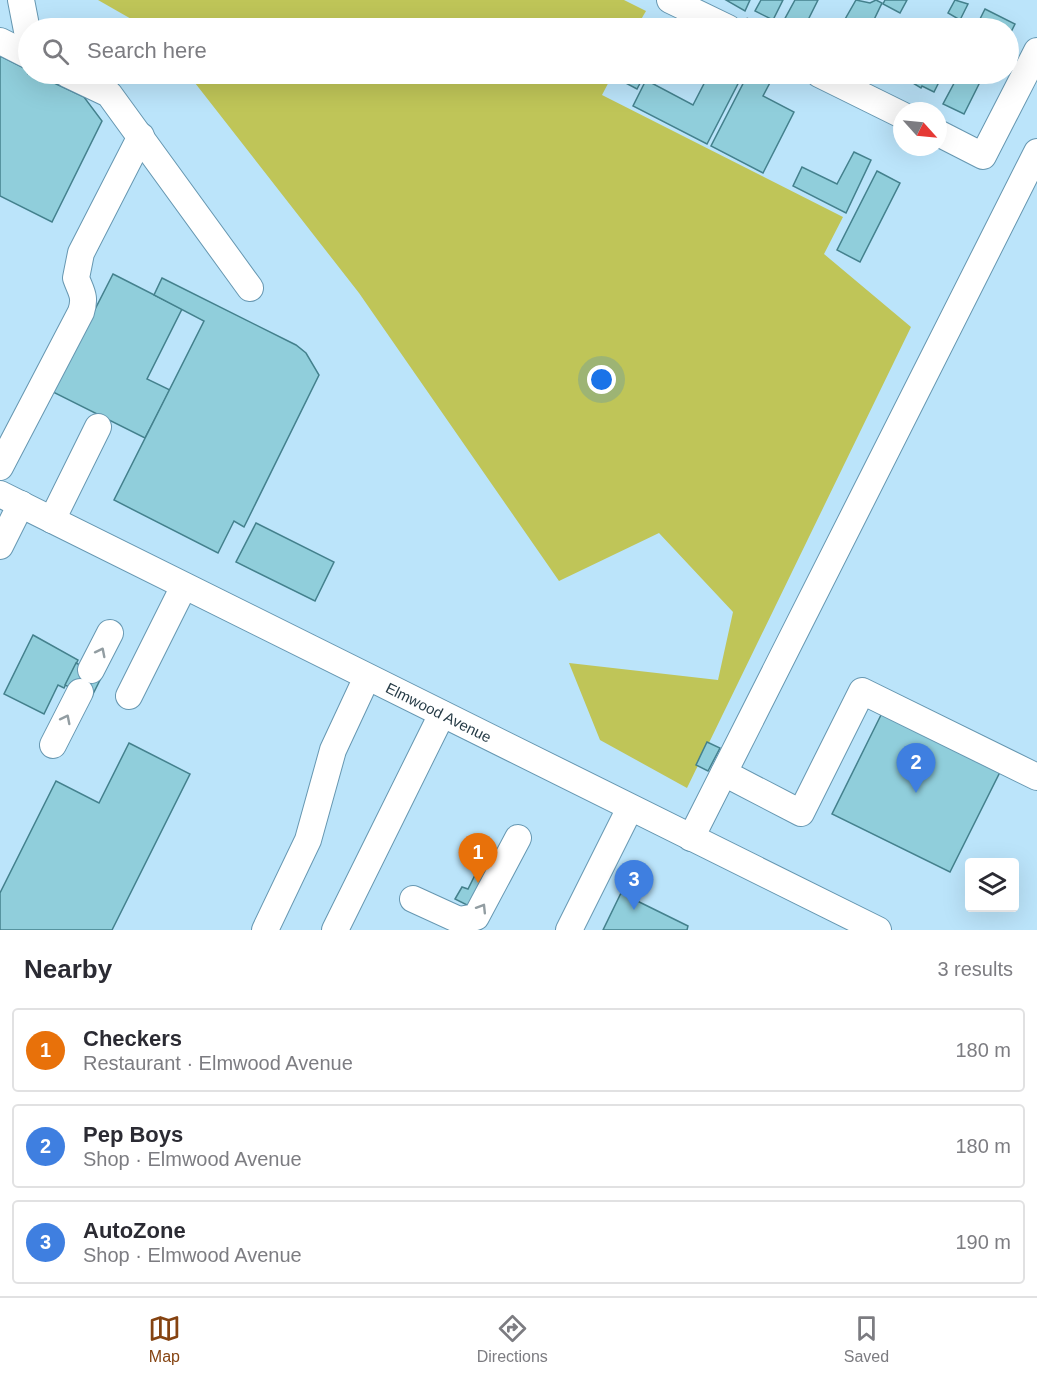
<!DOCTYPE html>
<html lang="en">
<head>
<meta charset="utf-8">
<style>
  :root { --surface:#fff; --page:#f7f7f7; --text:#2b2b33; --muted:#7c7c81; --line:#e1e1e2; --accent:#854311 }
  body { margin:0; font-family:Helvetica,sans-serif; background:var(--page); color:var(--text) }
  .controls { position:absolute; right:18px; bottom:18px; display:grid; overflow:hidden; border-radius:6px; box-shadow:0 6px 24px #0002 }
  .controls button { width:54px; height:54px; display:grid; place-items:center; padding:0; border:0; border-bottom:2px solid var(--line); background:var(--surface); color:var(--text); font:30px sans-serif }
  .compass { position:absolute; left:893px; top:102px; width:54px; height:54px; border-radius:50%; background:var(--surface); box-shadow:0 6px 24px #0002; rotate:117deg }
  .you { position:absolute; left:602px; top:380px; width:21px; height:21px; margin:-15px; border:4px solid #fff; border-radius:50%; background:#1a73e8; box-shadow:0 0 0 9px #1a73e833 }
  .badge { display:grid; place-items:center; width:39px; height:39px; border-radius:50%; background:var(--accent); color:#fff; font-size:20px; font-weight:700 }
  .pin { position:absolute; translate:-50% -50px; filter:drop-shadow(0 2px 3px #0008) }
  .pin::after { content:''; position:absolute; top:32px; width:21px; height:18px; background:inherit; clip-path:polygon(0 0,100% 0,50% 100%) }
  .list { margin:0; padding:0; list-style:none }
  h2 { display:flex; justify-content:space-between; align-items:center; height:78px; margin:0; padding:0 24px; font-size:26px }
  h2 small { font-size:20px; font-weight:400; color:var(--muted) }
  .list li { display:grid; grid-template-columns:39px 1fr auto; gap:18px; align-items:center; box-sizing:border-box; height:84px; margin:0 12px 12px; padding:0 12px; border:2px solid var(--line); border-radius:6px }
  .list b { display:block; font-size:22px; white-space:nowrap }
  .list p { margin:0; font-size:20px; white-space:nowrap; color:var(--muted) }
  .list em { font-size:20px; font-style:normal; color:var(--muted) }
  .icon { flex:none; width:33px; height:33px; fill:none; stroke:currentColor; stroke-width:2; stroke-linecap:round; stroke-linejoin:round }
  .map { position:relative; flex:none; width:1037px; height:930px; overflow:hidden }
  .search { position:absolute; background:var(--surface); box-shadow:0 6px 24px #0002; left:18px; right:18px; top:18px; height:66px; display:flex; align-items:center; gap:15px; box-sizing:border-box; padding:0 21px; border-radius:33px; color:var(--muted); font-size:22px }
  .sheet { height:366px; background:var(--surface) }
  nav { display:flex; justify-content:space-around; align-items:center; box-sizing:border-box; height:84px; border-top:2px solid var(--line); background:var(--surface); font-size:16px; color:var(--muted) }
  nav a { display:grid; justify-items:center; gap:3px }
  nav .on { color:var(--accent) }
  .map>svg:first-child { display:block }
  .green { fill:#bfc558 }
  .building { fill:#90cedb; stroke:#44818d; stroke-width:1.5 }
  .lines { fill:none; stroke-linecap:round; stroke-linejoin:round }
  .minor-casing { stroke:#6697b1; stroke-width:28 }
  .path { stroke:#6f8e9e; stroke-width:4; stroke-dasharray:3 3; stroke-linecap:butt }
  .minor { stroke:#fff; stroke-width:26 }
  .oneway { stroke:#929da2 }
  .labels { text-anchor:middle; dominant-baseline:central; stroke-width:4.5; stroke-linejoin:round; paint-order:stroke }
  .street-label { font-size:15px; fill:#263b46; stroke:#d9eef9 }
</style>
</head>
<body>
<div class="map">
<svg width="1037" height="930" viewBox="0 0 1037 930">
  <rect width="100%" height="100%" fill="#bbe4fa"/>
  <g class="green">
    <polygon points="98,0 624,0 646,11 636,28 147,28"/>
    <polygon points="188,74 613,74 602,95 843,217 824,254 911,327 687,788 600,740 569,663 718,680 733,612 659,533 559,581 359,293"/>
  </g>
  <g class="building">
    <polygon points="726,0 750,0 745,11"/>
    <polygon points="761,0 783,0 773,20 755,11"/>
    <polygon points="795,0 818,0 804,28 791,28 782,24"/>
    <polygon points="856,0 870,3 876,0 882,3 870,28 840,28"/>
    <polygon points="885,0 907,0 900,13 883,4"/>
    <polygon points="955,0 968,4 960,20 948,13"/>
    <polygon points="985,9 1015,24 1008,38 1008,28 976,27"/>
    <polygon points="1008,46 1018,51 1009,69 1008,69"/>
    <polygon points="0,56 28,70 28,74 35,74 84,97 102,121 52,222 0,196"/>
    <polygon points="621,74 645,74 637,89 618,79"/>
    <polygon points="709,74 743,74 707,144 633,106 646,80 693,105"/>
    <polygon points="748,74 765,74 773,77 763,96 794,112 763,173 711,146"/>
    <polygon points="898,74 943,74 934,92 922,86 921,88"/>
    <polygon points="959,74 984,74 964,114 943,104"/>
    <polygon points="854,152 871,160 846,213 793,186 802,167 837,184"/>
    <polygon points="877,171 900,183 860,262 837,250"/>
    <polygon points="113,274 182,309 147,379 170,390 145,438 53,392"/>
    <polygon points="162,278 296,345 306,353 319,375 244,527 234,521 218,553 114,500 204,321 154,295"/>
    <polygon points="256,523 334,562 315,601 236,562"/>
    <polygon points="33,635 78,660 64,688 58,685 44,714 4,694"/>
    <polygon points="76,663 102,676 91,698 65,685"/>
    <polygon points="882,713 1000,772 950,872 832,814"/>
    <polygon points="707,742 720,748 708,771 696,765"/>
    <polygon points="129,743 190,774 112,930 0,930 0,893 56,781 99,803"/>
    <polygon points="481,863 496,870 473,908 455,899 462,887 468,889"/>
    <polygon points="621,893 688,926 687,930 603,930"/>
  </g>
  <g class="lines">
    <g class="minor-casing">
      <g id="minor">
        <polyline points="21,0 28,36"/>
        <polyline points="670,0 728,28"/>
        <polyline points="0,41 28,55"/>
        <polyline points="67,74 109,94 250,288"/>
        <polyline points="819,74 902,115"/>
        <polyline points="938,133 983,156 1037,51"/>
        <path d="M0,467L81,312C86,296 81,292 76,278L81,253L141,136"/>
        <path id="s1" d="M0,494L878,930"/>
        <polyline points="52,520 98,427"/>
        <polyline points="0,546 21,504"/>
        <polyline points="91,670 110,633"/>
        <polyline points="129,696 184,586"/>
        <polyline points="53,745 80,692"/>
        <polyline points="724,773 801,813 862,691 1037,777"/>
        <polyline points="691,838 1037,152"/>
        <polyline points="413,899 459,920 476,917 518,838"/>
        <polyline points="265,930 308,840 333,750 367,677"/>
        <polyline points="335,930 442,714"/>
        <polyline points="569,930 630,808"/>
      </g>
    </g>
    <polyline class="path" points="746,19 764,28"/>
    <use href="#minor" class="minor"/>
  </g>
  <defs><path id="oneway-chevron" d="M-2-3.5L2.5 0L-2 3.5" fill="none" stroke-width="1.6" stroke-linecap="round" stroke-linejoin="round" transform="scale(1.5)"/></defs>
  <g class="oneway">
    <use href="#oneway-chevron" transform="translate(101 652) rotate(-63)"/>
    <use href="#oneway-chevron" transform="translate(66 719) rotate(-63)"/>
    <use href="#oneway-chevron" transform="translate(482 908) rotate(-58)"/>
  </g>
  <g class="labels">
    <g class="street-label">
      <text stroke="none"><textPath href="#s1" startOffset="490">Elmwood Avenue</textPath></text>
    </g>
  </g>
</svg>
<div class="controls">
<button><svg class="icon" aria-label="layers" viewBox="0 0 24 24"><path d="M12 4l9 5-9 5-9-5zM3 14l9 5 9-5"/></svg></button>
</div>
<svg class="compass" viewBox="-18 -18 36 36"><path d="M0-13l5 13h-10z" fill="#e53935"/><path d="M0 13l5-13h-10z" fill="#7c7c81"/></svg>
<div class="you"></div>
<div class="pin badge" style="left:478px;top:883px;background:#e8710a">1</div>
<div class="pin badge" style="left:916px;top:793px;background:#3f7fe0">2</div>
<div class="pin badge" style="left:634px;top:910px;background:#3f7fe0">3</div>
<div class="search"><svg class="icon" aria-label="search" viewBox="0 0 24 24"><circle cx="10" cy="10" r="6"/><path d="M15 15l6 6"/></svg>Search here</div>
</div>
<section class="sheet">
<h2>Nearby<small>3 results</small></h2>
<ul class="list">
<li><span class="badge" style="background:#e8710a">1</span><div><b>Checkers</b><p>Restaurant · Elmwood Avenue</p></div><em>180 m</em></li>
<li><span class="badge" style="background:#3f7fe0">2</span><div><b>Pep Boys</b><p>Shop · Elmwood Avenue</p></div><em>180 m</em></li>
<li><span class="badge" style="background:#3f7fe0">3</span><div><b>AutoZone</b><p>Shop · Elmwood Avenue</p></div><em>190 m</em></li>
</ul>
</section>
<nav>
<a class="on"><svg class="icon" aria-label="map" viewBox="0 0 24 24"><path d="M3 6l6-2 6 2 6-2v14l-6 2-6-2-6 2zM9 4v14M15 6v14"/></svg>Map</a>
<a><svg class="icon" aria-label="directions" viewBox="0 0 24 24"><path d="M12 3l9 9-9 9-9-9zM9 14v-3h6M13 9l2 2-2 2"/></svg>Directions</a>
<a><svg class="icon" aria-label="saved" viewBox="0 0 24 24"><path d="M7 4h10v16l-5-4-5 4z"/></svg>Saved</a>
</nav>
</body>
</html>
